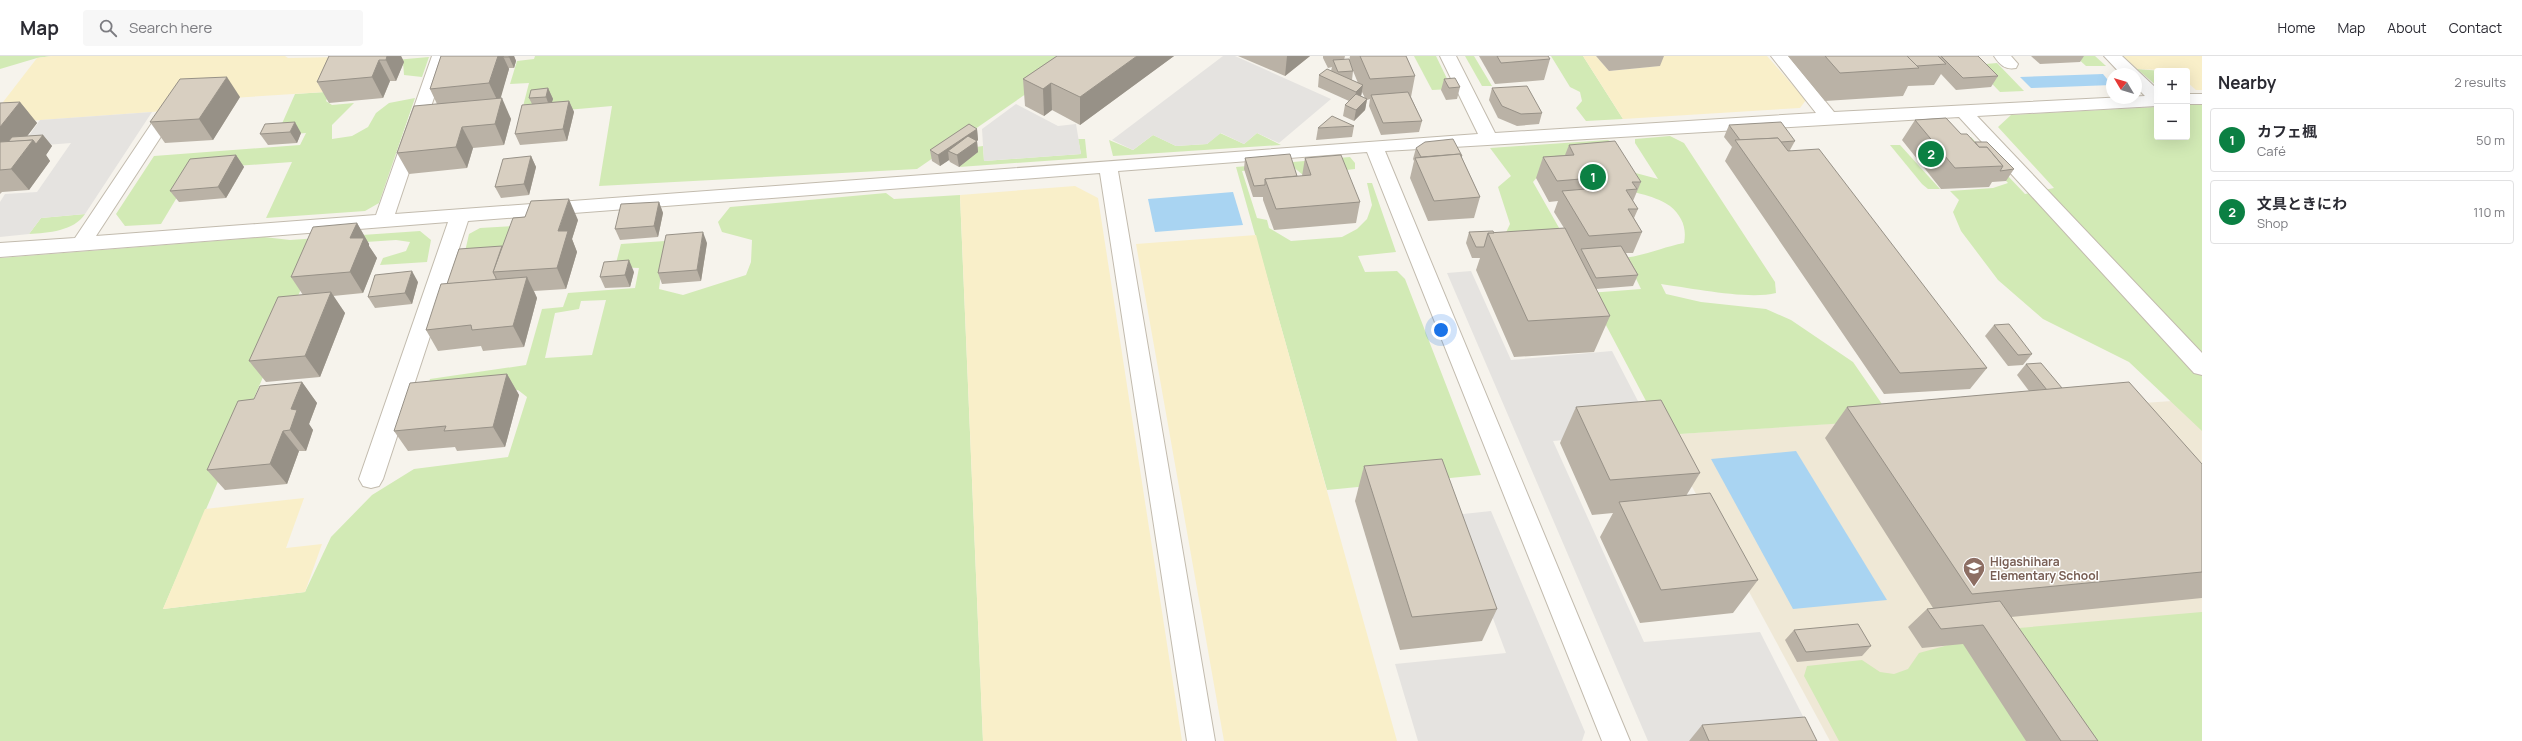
<!DOCTYPE html>
<html lang="en">
<head>
<meta charset="utf-8">
<style>
  :root { --surface:#fff; --page:#f7f7f7; --text:#2b2b33; --muted:#7c7c81; --line:#e1e1e2; --accent:#0b8043 }
  body { margin:0; font-family:Manrope,"Noto Sans JP",sans-serif; background:var(--page); color:var(--text) }
  .controls { position:absolute; right:12px; top:12px; display:grid; overflow:hidden; border-radius:4px; box-shadow:0 4px 16px #0002 }
  .controls button { width:36px; height:36px; display:grid; place-items:center; padding:0; border:0; border-bottom:1px solid var(--line); background:var(--surface); color:var(--text); font:20px sans-serif }
  .compass { position:absolute; left:2106px; top:12px; width:36px; height:36px; border-radius:50%; background:var(--surface); box-shadow:0 4px 16px #0002; rotate:308deg }
  .you { position:absolute; left:1441px; top:274px; width:14px; height:14px; margin:-10px; border:3px solid #fff; border-radius:50%; background:#1a73e8; box-shadow:0 0 0 6px #1a73e833 }
  .badge { display:grid; place-items:center; width:26px; height:26px; border-radius:50%; background:var(--accent); color:#fff; font-size:13px; font-weight:700 }
  .pin { position:absolute; translate:-50% -50%; border:2px solid #fff; box-shadow:0 1px 4px #0006 }
  .list { margin:0; padding:0; list-style:none }
  h2 { display:flex; justify-content:space-between; align-items:center; height:52px; margin:0; padding:0 16px; font-size:17px }
  h2 small { font-size:13px; font-weight:400; color:var(--muted) }
  .list li { display:grid; grid-template-columns:26px 1fr auto; gap:12px; align-items:center; box-sizing:border-box; height:64px; margin:0 8px 8px; padding:0 8px; border:1px solid var(--line); border-radius:4px }
  .list b { display:block; font-size:15px; white-space:nowrap }
  .list p { margin:0; font-size:13px; white-space:nowrap; color:var(--muted) }
  .list em { font-size:13px; font-style:normal; color:var(--muted) }
  .icon { flex:none; width:22px; height:22px; fill:none; stroke:currentColor; stroke-width:2; stroke-linecap:round; stroke-linejoin:round }
  .map { position:relative; flex:none; width:2202px; height:685px; overflow:hidden }
  header { display:flex; align-items:center; gap:24px; box-sizing:border-box; height:56px; padding:0 20px; background:var(--surface); border-bottom:1px solid var(--line) }
  header strong { font-size:19px }
  nav { display:flex; gap:22px; margin-inline-start:auto; font-size:14px }
  .search { width:280px; height:36px; background:var(--page); display:flex; align-items:center; gap:10px; box-sizing:border-box; padding:0 14px; border-radius:4px; color:var(--muted); font-size:15px }
  main { display:flex }
  aside { flex:1; background:var(--surface) }
  .map>svg:first-child { display:block }
  .education { fill:#efe8d6 }
  .green { fill:#d2eab5; fill-rule:evenodd }
  .sand { fill:#f9efc9 }
  .parking { fill:#e5e3e0 }
  .water { fill:#a9d4f2 }
  .lines { fill:none; stroke-linecap:round; stroke-linejoin:round }
  .minor-casing { stroke:#c2bbae; stroke-width:2 }
  .minor { fill:#fff; fill-rule:evenodd }
  .wall { fill:#bab2a6; fill-rule:evenodd }
  .shaded-wall { fill:#979187 }
  .building { fill:#d8cfc1; stroke:#979187 }
  .labels { text-anchor:middle; dominant-baseline:central; stroke-width:3; stroke-linejoin:round; paint-order:stroke }
  .education-label { font-size:12px; font-weight:bold; fill:#785e54; stroke:#fff; text-anchor:start }
</style>
</head>
<body>
<header>
<strong>Map</strong>
<div class="search"><svg class="icon" aria-label="search" viewBox="0 0 24 24"><circle cx="10" cy="10" r="6"/><path d="M15 15l6 6"/></svg>Search here</div>
<nav><a>Home</a><a>Map</a><a>About</a><a>Contact</a></nav>
</header>
<main>
<div class="map">
<svg width="2202" height="685" viewBox="0 0 2202 685">
  <rect width="100%" height="100%" fill="#f6f3ec"/>
  <polygon class="education" points="2202,343 2202,685 1830,685 1664,379"/>
  <g class="green">
    <polygon points="0,0 52,0 37,2 0,13"/>
    <polygon points="535,0 1081,0 917,113 599,130 612,50 521,58 529,27 510,28 517,5 534,3"/>
    <polygon points="1414,0 1436,0 1452,33 1432,34"/>
    <polygon points="1465,0 1474,0 1492,30 1482,30"/>
    <polygon points="1551,0 1583,0 1623,63 1586,65 1576,52 1582,45 1580,36 1570,31"/>
    <polygon points="2075,0 2095,0 2106,10 2086,10"/>
    <polygon points="429,1 422,21 404,19 403,6 341,14 326,45 332,49 354,47 332,69 332,83 352,80 368,71 376,57 389,47 415,42 379,147 365,155 266,162 292,106 194,113 161,168 125,170 116,158 154,100 300,89 306,77 277,79 295,38 325,36 338,9"/>
    <polygon points="1997,7 2024,35 2000,36 1974,9"/>
    <polygon points="2137,13 2162,15 2157,15 2157,30"/>
    <polygon points="2187,49 2202,49 2202,375 2129,306 2043,263 1998,224 1961,175 1953,156 1959,144 1950,135 1993,132 2008,127 1965,82 1971,81 2025,138 2054,132 1998,71 2011,59 2157,51 2157,81 2187,81"/>
    <polygon points="1220,77 1244,88 1257,77 1281,89 1113,100 1109,84 1133,94 1153,79 1176,90 1207,88"/>
    <path d="M1670,80L1684,87L1775,226L1776,237C1748,244 1691,232 1661,228L1666,238L1701,246L1766,253L1791,264L1853,306L1893,364L1664,379L1589,237L1641,233L1630,210L1623,202C1644,200 1663,191 1684,187C1687,172 1682,160 1670,150C1649,133 1567,125 1538,120L1533,126L1575,200L1500,189L1510,168L1498,131L1511,120L1490,92L1608,84L1616,88L1632,116L1658,123L1635,87V83Z"/>
    <polygon points="1078,83 1085,83 1087,102 959,111 977,96 969,92 983,90 984,105 1081,98"/>
    <polygon points="1890,89 1900,89 1940,133 1928,133 1922,128"/>
    <polygon points="1350,101 1355,107 1355,113 1303,119 1292,110 1242,115 1257,162 1267,164 1269,172 1291,185 1342,181 1357,173 1367,163 1372,149 1367,127 1372,127 1396,196 1358,200 1365,216 1397,215 1405,223 1481,419 1327,434 1236,111"/>
    <path d="M886,137L894,143L960,139L983,685H0V202L264,181L290,184L420,175L431,184L427,206L380,209L383,202L406,195L410,186L396,184L320,189L163,553L305,536L331,481L372,439L414,413L508,401L527,341L518,334L425,343L430,323L526,309L542,253L563,251L568,237L635,232L639,212L615,211L621,188L665,185L659,233L683,239L746,219L751,206L752,184L722,176L718,166L730,151ZM606,244L592,299L545,302L555,257L579,253L581,245Z"/>
    <path d="M85,158C74,175 48,177 29,178L41,162Z"/>
    <polygon points="512,170 506,198 464,200 469,178 480,172"/>
    <polygon points="2202,556 2202,685 1839,685 1804,620 1807,610 1862,604 1880,616 1894,618 1908,613 1919,597 2007,573"/>
  </g>
  <g class="sand">
    <polygon points="52,0 285,0 288,2 341,1 325,36 186,45 179,54 0,67 0,50 37,2"/>
    <polygon points="1583,0 1596,0 1609,15 1659,10 1652,0 1767,0 1806,44 1800,52 1623,63"/>
    <polygon points="2123,0 2202,0 2202,34 2196,34 2187,26 2187,15 2137,13"/>
    <polygon points="1075,130 1098,142 1182,685 983,685 960,139"/>
    <polygon points="1256,179 1273,242 1397,685 1224,685 1136,188"/>
    <polygon points="304,442 286,492 322,488 305,536 163,553 205,453"/>
  </g>
  <g class="parking">
    <polygon points="1223,0 1235,0 1331,43 1279,87 1257,77 1244,88 1221,77 1207,88 1176,90 1153,79 1133,94 1112,84"/>
    <polygon points="1016,48 1058,70 1076,68 1081,98 984,105 982,73"/>
    <polygon points="152,56 85,158 41,162 29,178 0,181 0,146 5,138 37,136 71,87 21,91 40,64"/>
    <polygon points="1471,215 1511,304 1612,295 1654,376 1553,385 1644,586 1760,576 1812,678 1742,685 1648,685 1447,217"/>
    <polygon points="1491,455 1585,676 1582,685 1418,685 1395,608 1506,597 1454,459"/>
  </g>
  <g class="water">
    <polygon points="2103,18 2112,29 2031,32 2020,21"/>
    <polygon points="1233,136 1243,169 1155,176 1148,143"/>
    <polygon points="1796,395 1887,544 1793,553 1711,403"/>
  </g>
  <g class="lines">
    <g class="minor-casing">
      <g id="minor">
        <polygon points="432,0 448,0 395,158 1478,78 1440,0 1456,0 1495,77 1816,57 1771,0 1788,0 1834,56 2145,40 2136,31 2136,18 2121,18 2104,0 2122,0 2157,33 2157,50 1977,60 2202,297 2202,319 2194,317 1959,61 1385,95 1630,685 1602,685 1367,96 1118,115 1215,685 1187,685 1100,117 468,165 383,423 379,430 371,432 363,430 359,423 448,166 0,201 0,187 75,182 162,52 174,52 177,56 96,180 376,159"/>
        <path d="M1994,0H2011L2018,8L2016,12C2005,14 2000,9 1994,0Z"/>
        <rect x="2187" y="38" width="15" height="10"/>
      </g>
    </g>
    <use href="#minor" class="minor"/>
  </g>
  <g class="wall">
    <polygon points="329,0 401,0 404,6 396,25 390,25 383,42 329,47 317,26"/>
    <polygon points="441,0 514,0 516,5 514,12 509,12 509,13 500,42 511,63 504,89 473,92 467,112 409,118 397,97 437,48 430,33"/>
    <polygon points="1057,0 1174,0 1080,69 1052,54 1044,60 1025,50 1023,23"/>
    <polygon points="1238,0 1310,0 1285,20"/>
    <path d="M1323,0H1345L1344,4L1353,15L1352,24L1358,27L1349,5L1350,0H1406L1415,20L1411,41L1422,65L1419,76L1381,79L1369,50L1370,43L1367,44L1365,54L1354,65L1343,60L1345,49L1349,45L1318,31L1319,19L1331,15L1332,11L1328,12L1323,2ZM1362,36L1365,42L1361,40Z"/>
    <polygon points="1479,0 1548,0 1550,3 1544,24 1495,28"/>
    <polygon points="1596,0 1664,0 1660,10 1609,15"/>
    <polygon points="1788,0 1978,0 1998,20 1991,31 1956,34 1941,18 1934,29 1908,30 1903,40 1825,45"/>
    <polygon points="2031,0 2084,0 2080,6 2040,8"/>
    <polygon points="1444,23 1460,31 1457,43 1446,44 1441,34"/>
    <polygon points="548,32 553,43 552,46 569,45 574,56 567,85 520,89 515,78 532,48 529,42"/>
    <polygon points="1492,32 1542,57 1539,68 1517,70 1498,62 1489,44"/>
    <polygon points="240,41 213,84 165,87 150,66"/>
    <polygon points="20,46 37,67 27,80 43,79 52,90 46,99 50,105 29,134 2,136 0,138 0,47"/>
    <polygon points="1915,64 1961,78 1975,86 2014,113 2006,125 1992,126 1989,131 1941,133 1902,84"/>
    <polygon points="265,68 301,77 297,87 268,89 260,78"/>
    <polygon points="1729,69 1795,85 1790,94 1987,312 1970,333 1884,338 1725,105 1732,91 1724,81"/>
    <polygon points="1354,70 1352,81 1316,84 1318,72"/>
    <polygon points="977,73 978,84 977,85 978,96 959,111 950,106 949,104 940,110 932,105 930,94"/>
    <polygon points="1569,89 1641,126 1633,145 1638,153 1634,162 1642,176 1633,197 1626,197 1638,219 1633,230 1596,233 1610,260 1594,296 1514,301 1476,214 1480,202 1472,202 1466,187 1469,176 1494,177 1564,172 1554,156 1558,145 1549,146 1536,122 1543,101 1565,99"/>
    <polygon points="1416,92 1462,100 1462,102 1480,141 1474,162 1428,165 1410,122 1414,105 1413,103"/>
    <polygon points="236,99 244,111 226,142 179,146 170,135"/>
    <polygon points="531,100 536,111 529,139 501,142 495,131"/>
    <polygon points="1245,102 1297,120 1302,120 1305,102 1360,146 1356,167 1274,174 1263,144 1263,141 1253,141 1244,113"/>
    <polygon points="659,146 663,157 658,181 620,184 615,173"/>
    <polygon points="578,164 572,183 577,196 566,233 534,235 537,242 524,291 483,295 481,290 438,295 426,274 447,228 502,190"/>
    <polygon points="357,167 369,188 369,190 377,202 363,237 333,240 345,257 320,321 266,326 249,305 303,239 291,221"/>
    <polygon points="707,187 701,225 662,228 658,217"/>
    <polygon points="634,216 630,231 605,232 600,221"/>
    <polygon points="418,226 412,248 375,252 368,241"/>
    <polygon points="1994,269 2032,298 2023,309 2008,310 1985,280"/>
    <polygon points="2026,308 2062,332 2202,408 2202,542 2011,561 2098,685 2026,685 1963,588 1922,592 1908,571 1927,553 1933,552 1825,382 1847,351 2029,335 2017,319"/>
    <polygon points="507,318 519,339 505,391 457,395 455,391 408,395 394,375"/>
    <polygon points="302,326 317,347 309,368 313,374 306,395 299,395 287,428 225,434 207,414 254,343"/>
    <polygon points="1576,351 1700,417 1686,440 1758,524 1733,557 1640,567 1600,481 1613,457 1592,459 1560,387"/>
    <polygon points="1364,410 1497,553 1482,585 1400,594 1355,445"/>
    <polygon points="1794,574 1871,590 1862,600 1797,606 1785,584"/>
    <polygon points="1702,669 1817,685 1689,685"/>
  </g>
  <g class="shaded-wall">
    <polygon points="384,0 401,0 404,6 396,25"/>
    <polygon points="498,0 503,0 509,13 499,48 489,27"/>
    <polygon points="509,0 514,0 516,5 514,12 509,1"/>
    <polygon points="1137,0 1174,0 1080,69 1080,41"/>
    <polygon points="1287,0 1310,0 1285,20"/>
    <polygon points="379,4 390,25 383,42 372,21"/>
    <polygon points="227,21 240,41 213,84 199,63"/>
    <polygon points="1051,27 1052,54 1044,60 1043,33"/>
    <polygon points="1363,29 1361,40 1354,47 1356,36"/>
    <polygon points="548,32 553,43 550,52 546,41"/>
    <polygon points="502,42 511,63 504,89 495,68"/>
    <polygon points="1367,43 1365,54 1354,65 1356,54"/>
    <polygon points="569,45 574,56 567,85 563,73"/>
    <polygon points="20,46 37,67 16,95 0,91 0,71"/>
    <polygon points="295,66 301,77 297,87 290,76"/>
    <polygon points="462,71 473,92 467,112 456,91"/>
    <polygon points="977,73 978,84 977,85 978,96 959,111 957,99 948,95 949,104 940,110 938,99"/>
    <polygon points="43,79 52,90 46,99 50,105 29,134 11,113 33,84"/>
    <polygon points="236,99 244,111 226,142 218,131"/>
    <polygon points="531,100 536,111 529,139 524,128"/>
    <polygon points="569,143 578,164 572,183 577,196 566,233 557,212 558,175"/>
    <polygon points="659,146 663,157 658,181 654,170"/>
    <polygon points="357,167 369,188 369,190 377,202 363,237 350,216 350,182"/>
    <polygon points="703,176 707,187 701,225 697,214"/>
    <polygon points="629,204 634,216 630,231 625,219"/>
    <polygon points="412,215 418,226 412,248 405,237"/>
    <polygon points="527,221 537,242 524,291 513,270"/>
    <polygon points="331,236 345,257 320,321 305,300"/>
    <polygon points="507,318 519,339 505,391 493,371"/>
    <polygon points="302,326 317,347 309,368 313,374 306,395 290,374 291,353"/>
    <polygon points="283,375 299,395 287,428 270,408"/>
  </g>
  <g class="building">
    <polygon points="329,0 387,0 386,4 379,4 372,21 317,26"/>
    <polygon points="441,0 498,0 489,27 430,33"/>
    <polygon points="503,0 509,0 509,1 504,1"/>
    <polygon points="1057,0 1137,0 1080,41 1051,27 1043,33 1023,23"/>
    <polygon points="1360,0 1406,0 1415,20 1370,23"/>
    <polygon points="1497,0 1548,0 1550,3 1501,7"/>
    <polygon points="1825,0 1907,0 1919,12 1840,17"/>
    <polygon points="1907,0 1938,0 1946,8 1917,10"/>
    <polygon points="1941,0 1978,0 1998,20 1963,22"/>
    <polygon points="1349,3 1353,15 1338,16 1333,4"/>
    <polygon points="1327,13 1363,29 1356,36 1319,19"/>
    <polygon points="227,21 199,63 150,66 180,23"/>
    <polygon points="1455,22 1460,31 1449,32 1444,23"/>
    <polygon points="1527,30 1542,57 1521,58 1502,50 1492,32"/>
    <polygon points="548,32 546,41 529,42 531,34"/>
    <polygon points="1408,36 1422,65 1383,67 1371,39"/>
    <polygon points="1356,38 1367,43 1356,54 1345,49"/>
    <polygon points="502,42 495,68 462,71 456,91 397,97 414,50"/>
    <polygon points="569,45 563,73 515,78 522,49"/>
    <polygon points="20,46 0,71 0,47"/>
    <polygon points="1332,60 1354,70 1318,72"/>
    <polygon points="1946,62 1961,78 1967,78 1979,91 1987,91 2003,110 1955,112 1915,64"/>
    <polygon points="295,66 290,76 260,78 265,68"/>
    <polygon points="1781,66 1795,85 1781,86 1778,82 1740,84 1729,69"/>
    <polygon points="969,68 977,73 938,99 930,94"/>
    <polygon points="43,79 36,88 33,84 8,86 12,81"/>
    <polygon points="968,80 977,85 957,99 948,95"/>
    <polygon points="1778,82 1788,95 1819,93 1987,312 1900,317 1735,84"/>
    <polygon points="1453,83 1462,100 1461,101 1460,98 1421,101 1416,92 1425,86"/>
    <polygon points="33,84 11,113 0,114 0,86"/>
    <polygon points="1615,85 1641,126 1632,126 1637,133 1626,134 1638,153 1628,153 1642,176 1589,180 1562,135 1598,132 1592,122 1557,125 1543,101 1574,99 1569,89"/>
    <polygon points="1975,86 1987,86 2014,113 2000,115 2003,110 1987,91 1979,91"/>
    <polygon points="1290,98 1297,120 1265,123 1265,129 1254,130 1245,102"/>
    <polygon points="1460,98 1480,141 1434,145 1415,102"/>
    <polygon points="236,99 218,131 170,135 190,103"/>
    <polygon points="1341,99 1360,146 1276,153 1265,123 1311,119 1305,102"/>
    <polygon points="531,100 524,128 495,131 503,103"/>
    <polygon points="569,143 558,175 568,175 557,212 493,216 513,162 525,161 531,145"/>
    <polygon points="659,146 654,170 615,173 621,148"/>
    <polygon points="357,167 350,182 364,182 350,216 291,221 313,171"/>
    <polygon points="1565,172 1610,260 1528,265 1488,177"/>
    <polygon points="1493,175 1494,177 1488,177 1484,191 1476,191 1469,176"/>
    <polygon points="703,176 697,214 658,217 666,179"/>
    <polygon points="502,190 493,216 496,222 496,224 447,228 459,193"/>
    <polygon points="1621,190 1638,219 1596,222 1581,193"/>
    <polygon points="629,204 625,219 600,221 604,206"/>
    <polygon points="412,215 405,237 368,241 375,219"/>
    <polygon points="527,221 513,270 472,274 471,269 426,274 441,228"/>
    <polygon points="331,236 305,300 249,305 278,241"/>
    <polygon points="2009,268 2032,298 2018,299 1994,269"/>
    <polygon points="2041,307 2062,332 2047,334 2026,308"/>
    <polygon points="507,318 493,371 444,375 446,370 394,375 410,327"/>
    <polygon points="302,326 291,353 297,354 290,374 283,375 270,408 207,414 238,345 254,343 260,330"/>
    <polygon points="2129,326 2202,408 2202,516 1972,538 1847,351"/>
    <polygon points="1661,344 1700,417 1610,424 1576,351"/>
    <polygon points="1442,403 1497,553 1412,561 1364,410"/>
    <polygon points="1710,437 1758,524 1661,534 1619,446"/>
    <polygon points="2000,545 2098,685 2061,685 1983,569 1941,573 1927,553"/>
    <polygon points="1858,568 1871,590 1806,596 1794,574"/>
    <polygon points="1805,661 1817,685 1709,685 1702,669"/>
  </g>
  <defs>
    <g id="school-pin" transform="scale(1.15)"><path d="M0 17L-7.5 6A9.5 9.5 0 1 1 7.5 6Z" fill="#8d6e63" stroke="#fff"/><path d="M0-5L7-2L0 1L-7-2ZM-4 1L0 2.5L4 1V4Q0 6-4 4Z" fill="#fff"/></g>
  </defs>
  <g fill-rule="evenodd">
    <use href="#school-pin" x="1974" y="512"/>
  </g>
  <g class="labels">
    <g class="education-label">
      <text x="1990" y="505">Higashihara<tspan x="1990" dy="14">Elementary School</tspan></text>
    </g>
  </g>
</svg>
<div class="controls">
<button>+</button>
<button>−</button>
</div>
<svg class="compass" viewBox="-18 -18 36 36"><path d="M0-13l5 13h-10z" fill="#e53935"/><path d="M0 13l5-13h-10z" fill="#7c7c81"/></svg>
<div class="you"></div>
<div class="pin badge" style="left:1593px;top:121px">1</div>
<div class="pin badge" style="left:1931px;top:98px">2</div>
</div>
<aside>
<h2>Nearby<small>2 results</small></h2>
<ul class="list">
<li><span class="badge">1</span><div><b>カフェ楓</b><p>Café</p></div><em>50 m</em></li>
<li><span class="badge">2</span><div><b>文具ときにわ</b><p>Shop</p></div><em>110 m</em></li>
</ul>
</aside>
</main>
</body>
</html>
